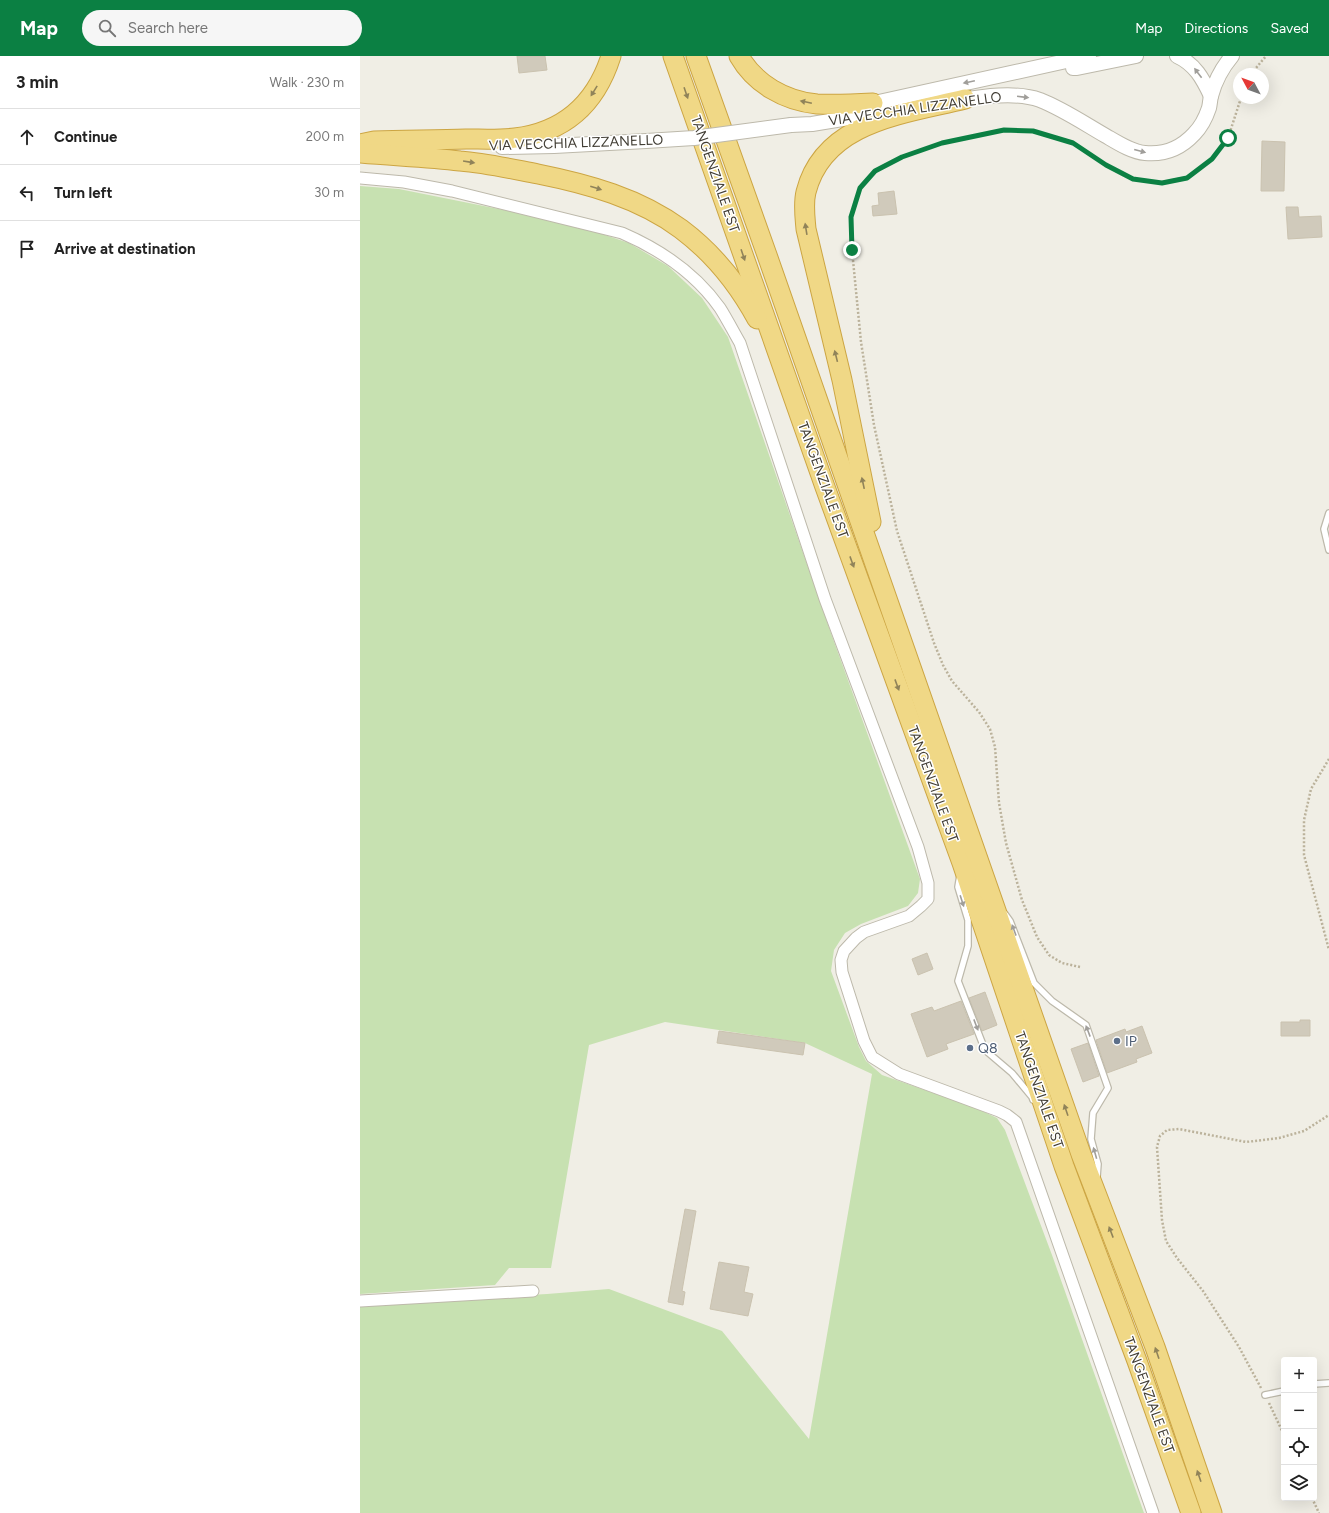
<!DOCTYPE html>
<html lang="en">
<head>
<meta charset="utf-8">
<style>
  :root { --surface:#fff; --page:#f6f6f6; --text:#222; --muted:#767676; --line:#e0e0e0; --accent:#0b8043 }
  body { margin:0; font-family:Figtree,sans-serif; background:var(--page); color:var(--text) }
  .controls { position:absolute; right:12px; bottom:12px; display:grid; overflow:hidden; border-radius:4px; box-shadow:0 4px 16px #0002 }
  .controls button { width:36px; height:36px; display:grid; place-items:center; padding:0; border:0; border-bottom:1px solid var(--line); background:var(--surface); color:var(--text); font:20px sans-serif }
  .compass { position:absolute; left:873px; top:12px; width:36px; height:36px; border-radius:50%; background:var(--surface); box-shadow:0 4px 16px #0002; rotate:311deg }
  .stop { position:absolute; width:12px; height:12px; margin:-9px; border:3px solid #0b8043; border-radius:50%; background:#fff }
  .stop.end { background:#0b8043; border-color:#fff; box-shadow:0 1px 4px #0008 }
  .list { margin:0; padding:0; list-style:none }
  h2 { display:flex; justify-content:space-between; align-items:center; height:52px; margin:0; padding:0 16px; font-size:17px }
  h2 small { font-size:13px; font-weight:400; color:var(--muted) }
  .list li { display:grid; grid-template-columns:26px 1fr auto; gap:12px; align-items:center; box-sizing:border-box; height:56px; padding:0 16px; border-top:1px solid var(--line) }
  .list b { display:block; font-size:15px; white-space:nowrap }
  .list em { font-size:13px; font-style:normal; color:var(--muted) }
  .icon { flex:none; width:22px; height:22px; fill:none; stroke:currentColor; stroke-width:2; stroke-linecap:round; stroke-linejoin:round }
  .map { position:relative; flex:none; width:969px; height:1457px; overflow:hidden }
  header { display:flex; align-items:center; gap:24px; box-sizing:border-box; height:56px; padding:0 20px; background:var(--accent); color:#fff }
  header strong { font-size:19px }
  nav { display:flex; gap:22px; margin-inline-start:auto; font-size:14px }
  .search { width:280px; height:36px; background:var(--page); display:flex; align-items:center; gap:10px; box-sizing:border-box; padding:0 14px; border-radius:22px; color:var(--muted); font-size:15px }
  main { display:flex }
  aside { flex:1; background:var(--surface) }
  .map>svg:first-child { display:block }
  .green { fill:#c7e1b1 }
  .building { fill:#d0cabb; stroke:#cac2af }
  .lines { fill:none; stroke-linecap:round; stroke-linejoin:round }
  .service-casing { stroke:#bdb9ab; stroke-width:8 }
  .minor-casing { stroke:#bdb9ab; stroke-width:13 }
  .tertiary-casing { stroke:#bdb9ab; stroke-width:16 }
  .trunk-casing { stroke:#cca543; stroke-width:21 }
  .path { stroke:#bbb29b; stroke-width:2.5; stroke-dasharray:2 2; stroke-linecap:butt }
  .service { stroke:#fff; stroke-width:5.5 }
  .minor { stroke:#fff; stroke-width:11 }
  .tertiary { stroke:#fff; stroke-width:14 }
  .trunk { stroke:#f0d886; stroke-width:19 }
  .tertiary-bridge-casing { stroke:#bdb9ab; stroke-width:16; stroke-linecap:butt }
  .tertiary-bridge { stroke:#fff; stroke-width:14 }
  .oneway { fill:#a09e9a }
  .oneway2 { fill:#908359 }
  .route { stroke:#0b8043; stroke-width:5 }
  .service-dot { fill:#5c6f8a; stroke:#fff; stroke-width:1.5 }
  .labels { text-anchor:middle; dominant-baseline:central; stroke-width:3; stroke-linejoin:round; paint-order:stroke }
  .street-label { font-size:14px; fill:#423e35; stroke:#fff }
  .service-label { font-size:14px; fill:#4e5e75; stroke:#fff; text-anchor:start }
</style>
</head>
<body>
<header>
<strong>Map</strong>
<div class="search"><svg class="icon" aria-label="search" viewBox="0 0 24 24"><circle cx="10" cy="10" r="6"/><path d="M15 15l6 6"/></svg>Search here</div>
<nav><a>Map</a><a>Directions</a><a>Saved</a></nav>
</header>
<main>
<aside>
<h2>3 min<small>Walk · 230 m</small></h2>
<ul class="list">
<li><svg class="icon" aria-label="ahead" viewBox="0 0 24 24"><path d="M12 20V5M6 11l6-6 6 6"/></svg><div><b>Continue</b></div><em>200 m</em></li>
<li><svg class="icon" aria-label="left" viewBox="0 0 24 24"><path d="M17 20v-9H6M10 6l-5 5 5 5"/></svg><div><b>Turn left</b></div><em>30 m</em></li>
<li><svg class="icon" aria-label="arrive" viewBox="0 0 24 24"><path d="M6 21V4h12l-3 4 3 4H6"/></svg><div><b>Arrive at destination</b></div></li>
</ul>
</aside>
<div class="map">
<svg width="969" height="1457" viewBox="0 0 969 1457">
  <rect width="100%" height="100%" fill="#f0eee5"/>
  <polygon class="green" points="0,130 39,133 209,167 269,187 308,210 342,242 368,281 472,580 560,823 558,837 548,850 501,868 485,877 474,894 471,915 499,991 506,1005 522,1019 616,1052 637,1062 645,1074 692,1199 784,1457 0,1457 0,1249 187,1238 249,1233 362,1275 449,1383 512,1018 445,987 305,966 229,989 191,1212 149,1212 135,1229 0,1238"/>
  <g class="building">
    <polygon points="157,0 185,0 187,14 159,17"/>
    <polygon points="902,85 925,86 924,135 901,135"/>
    <polygon points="534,135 537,158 513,160 512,150 519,149 518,137"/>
    <polygon points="926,151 938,151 939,161 961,160 962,181 928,183"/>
    <polygon points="567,897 573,913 558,919 552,903"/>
    <polygon points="625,936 637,969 622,975 609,942"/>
    <polygon points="601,945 614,978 586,988 588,993 567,1001 551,958 572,951 574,955"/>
    <polygon points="940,964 950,964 950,980 921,980 921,966 940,966"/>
    <polygon points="782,970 792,997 776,1003 777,1006 747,1017 736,984 765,973 766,976"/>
    <polygon points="359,975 445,987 443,999 357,987"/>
    <polygon points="728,987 739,1020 723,1026 711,993"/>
    <polygon points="325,1153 336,1155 322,1235 325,1236 323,1249 308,1246"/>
    <polygon points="359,1206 389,1211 384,1236 393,1238 388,1260 350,1253"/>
  </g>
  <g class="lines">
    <g class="service-casing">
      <g id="service">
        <polyline points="969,457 964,473 969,494"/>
        <polyline points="600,819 598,831 608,864 608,890 598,925 625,994 652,1017 672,1041 673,1044"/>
        <polyline points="645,858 650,865 674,927 692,945 726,969 748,1032 733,1057 731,1083 738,1108 737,1121"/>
        <polyline points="954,1328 969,1327"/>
        <polyline points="905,1339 924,1335"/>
      </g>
    </g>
    <g class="minor-casing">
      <g id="minor">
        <path d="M0,122L44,126L92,135L262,177C299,193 336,218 360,252C367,263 373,275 380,287L465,543L558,791L568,827V843L561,850L549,860L504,876L496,882L484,895L481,904L482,916L504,985L512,1001L539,1018L639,1055L647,1059L656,1066L793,1457"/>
        <polyline points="0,1245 173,1235"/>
      </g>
    </g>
    <g class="tertiary-casing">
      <g id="tertiary">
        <path d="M817,0C835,8 843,23 851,40"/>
        <polyline points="713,12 717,12 776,0"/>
        <path d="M595,45C620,41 655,35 680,44C703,53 725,68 746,80C758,87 772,96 785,97C805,99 821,92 834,78C840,72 846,61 849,52C850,48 850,44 851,40C855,25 862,12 872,0"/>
        <polyline points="505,49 729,0"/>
        <polyline points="431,69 452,68 525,56"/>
        <polyline points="142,91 194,90 286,85"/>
      </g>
    </g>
    <g class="trunk-casing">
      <g id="trunk">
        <polyline points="313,0 465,431 602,807 704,1110 777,1305 831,1457"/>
        <polyline points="336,0 407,199 721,1098 795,1291 852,1457"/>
        <path d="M379,0C395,28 425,45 457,48C476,49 495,48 513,47"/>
        <path d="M0,88L14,85C45,84 75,84 106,83C122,83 139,84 155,82C205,76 236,47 251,0"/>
        <path d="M0,97C33,100 67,101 100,105C126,107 152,113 178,118C228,128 279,142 321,173C353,197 378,228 397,263"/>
        <path d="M511,466L482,324L446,173C445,161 443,148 446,136C464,65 545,58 605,43"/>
      </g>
    </g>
    <g class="path">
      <polyline points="891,18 906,0"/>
      <polyline points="969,703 951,733 944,764 944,799 969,894"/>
      <polyline points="720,911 702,907 689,899 677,881 662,844 646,787 639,747 635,691 630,673 619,656 592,625 583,609 574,587 537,475 514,369 501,286 492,194 491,161 500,132 515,115 542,101 581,87 644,74 673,75 713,87 745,109 773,123 801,127 827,121 852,103 868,82 881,42"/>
      <polyline points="901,1332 879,1291 843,1235 817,1202 806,1185 802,1164 797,1091 800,1080 807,1074 819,1073 886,1086 919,1082 944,1075 969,1059"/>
      <polyline points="909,1347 924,1379"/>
      <polyline points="952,1442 959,1457"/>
    </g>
    <use href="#service" class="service"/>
    <use href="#minor" class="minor"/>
    <use href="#tertiary" class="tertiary"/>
    <use href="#trunk" class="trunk"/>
    <g class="tertiary-bridge-casing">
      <polyline id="tertiary-bridge" points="286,85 334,82 431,69"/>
    </g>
    <use href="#tertiary-bridge" class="tertiary-bridge"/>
  </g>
  <defs><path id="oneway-solid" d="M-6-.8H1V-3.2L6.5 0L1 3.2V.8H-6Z"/></defs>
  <g class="oneway">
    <use href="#oneway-solid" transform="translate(838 17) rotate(-127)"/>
    <use href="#oneway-solid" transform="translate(609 26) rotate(168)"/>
    <use href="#oneway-solid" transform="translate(663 41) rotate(7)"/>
    <use href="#oneway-solid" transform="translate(780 95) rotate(15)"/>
    <use href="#oneway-solid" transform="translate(602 845) rotate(72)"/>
    <use href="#oneway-solid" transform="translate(654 874) rotate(-110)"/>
    <use href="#oneway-solid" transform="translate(616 969) rotate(69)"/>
    <use href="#oneway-solid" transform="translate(728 975) rotate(-111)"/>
    <use href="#oneway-solid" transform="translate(735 1097) rotate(-106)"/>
  </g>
  <g class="oneway2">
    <use href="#oneway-solid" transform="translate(234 35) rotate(122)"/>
    <use href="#oneway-solid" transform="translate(326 37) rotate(71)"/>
    <use href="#oneway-solid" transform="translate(446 46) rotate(-168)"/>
    <use href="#oneway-solid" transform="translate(109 106) rotate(9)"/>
    <use href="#oneway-solid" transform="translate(236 132) rotate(17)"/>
    <use href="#oneway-solid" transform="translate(446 173) rotate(-99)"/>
    <use href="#oneway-solid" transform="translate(383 199) rotate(71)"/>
    <use href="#oneway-solid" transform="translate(476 300) rotate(-104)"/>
    <use href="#oneway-solid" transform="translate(503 427) rotate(-102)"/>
    <use href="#oneway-solid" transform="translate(492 506) rotate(70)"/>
    <use href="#oneway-solid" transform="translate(537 629) rotate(70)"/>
    <use href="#oneway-solid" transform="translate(706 1054) rotate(-109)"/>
    <use href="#oneway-solid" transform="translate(751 1176) rotate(-111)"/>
    <use href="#oneway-solid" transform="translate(797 1297) rotate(-109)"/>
    <use href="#oneway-solid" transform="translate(839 1420) rotate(-109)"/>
  </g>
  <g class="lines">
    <polyline class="route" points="492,194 491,161 500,132 515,115 542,101 582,87 644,74 673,75 713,87 746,109 773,123 802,127 827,122 852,103 868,82"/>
  </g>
  <g class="service-dot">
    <circle cx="757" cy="985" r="4"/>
    <circle cx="610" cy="992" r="4"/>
  </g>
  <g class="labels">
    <g class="street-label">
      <text transform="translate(555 53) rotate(-8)">VIA VECCHIA LIZZANELLO</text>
      <text transform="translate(216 87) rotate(-2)">VIA VECCHIA LIZZANELLO</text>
      <text transform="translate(355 118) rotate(71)">TANGENZIALE EST</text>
      <text transform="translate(463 424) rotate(70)">TANGENZIALE EST</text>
      <text transform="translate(573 728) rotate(70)">TANGENZIALE EST</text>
      <text transform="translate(679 1034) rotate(71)">TANGENZIALE EST</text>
      <text transform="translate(789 1339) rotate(70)">TANGENZIALE EST</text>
    </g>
    <g class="service-label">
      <text x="765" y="985">IP</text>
      <text x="618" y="992">Q8</text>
    </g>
  </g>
</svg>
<div class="controls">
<button>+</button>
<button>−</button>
<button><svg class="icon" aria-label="locate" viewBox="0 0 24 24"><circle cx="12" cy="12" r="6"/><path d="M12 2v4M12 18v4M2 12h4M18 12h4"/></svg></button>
<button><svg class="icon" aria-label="layers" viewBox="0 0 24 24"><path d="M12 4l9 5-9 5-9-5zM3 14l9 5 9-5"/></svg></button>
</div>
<svg class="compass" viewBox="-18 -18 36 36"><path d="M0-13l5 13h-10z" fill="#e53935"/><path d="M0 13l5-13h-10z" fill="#767676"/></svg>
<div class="stop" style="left:868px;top:82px"></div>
<div class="stop end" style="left:492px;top:194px"></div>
</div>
</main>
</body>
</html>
